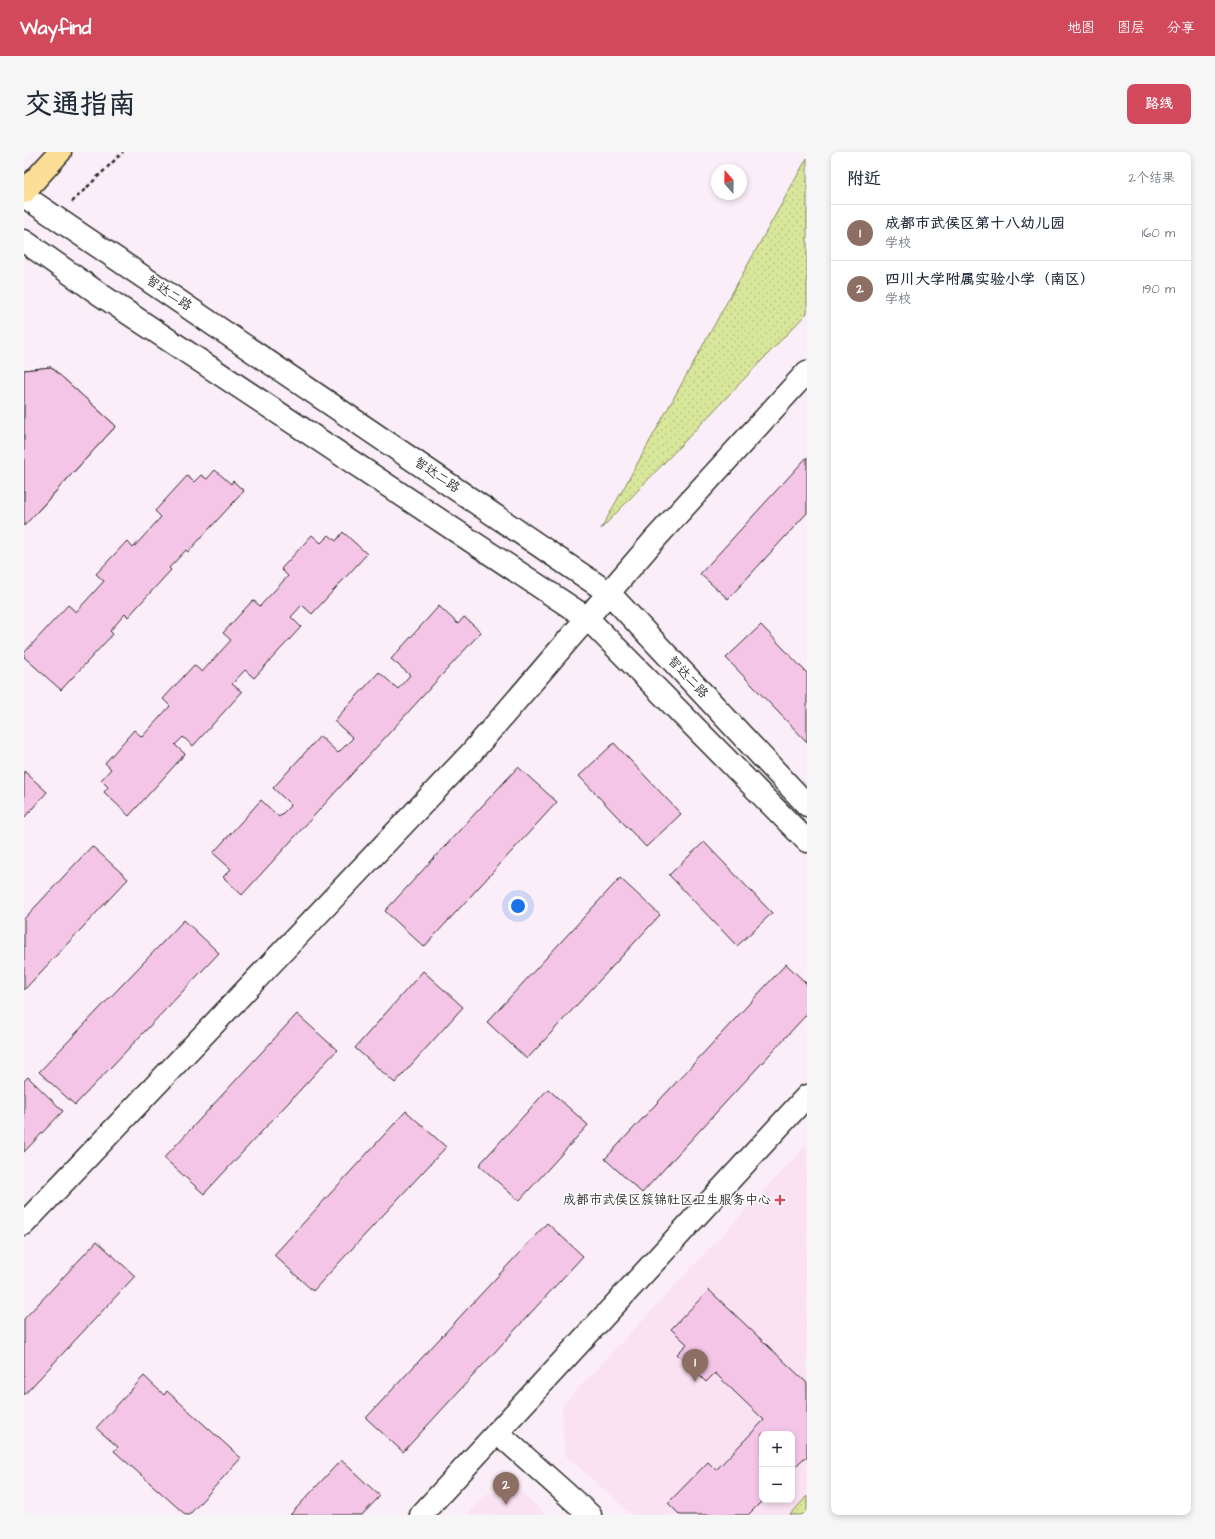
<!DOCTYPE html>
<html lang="zh">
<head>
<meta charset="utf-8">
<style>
  :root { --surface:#fff; --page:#f6f6f7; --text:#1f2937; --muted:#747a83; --line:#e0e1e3; --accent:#d1495b }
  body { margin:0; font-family:"Architects Daughter","LXGW WenKai TC",sans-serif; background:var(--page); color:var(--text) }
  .controls { position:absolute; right:12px; bottom:12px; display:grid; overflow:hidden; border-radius:8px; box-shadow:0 2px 6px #0003 }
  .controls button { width:36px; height:36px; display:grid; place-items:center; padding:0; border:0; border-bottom:1px solid var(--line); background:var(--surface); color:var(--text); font:20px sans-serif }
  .compass { position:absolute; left:687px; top:12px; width:36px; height:36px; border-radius:50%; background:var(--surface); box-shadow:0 2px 6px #0003; rotate:340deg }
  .you { position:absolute; left:494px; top:754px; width:14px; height:14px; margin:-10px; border:3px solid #fff; border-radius:50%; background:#1a73e8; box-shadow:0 0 0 6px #1a73e833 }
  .badge { display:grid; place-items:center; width:26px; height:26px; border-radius:50%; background:var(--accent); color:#fff; font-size:13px; font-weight:700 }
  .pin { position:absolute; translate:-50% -33px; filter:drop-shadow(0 1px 2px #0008) }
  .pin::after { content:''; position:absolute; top:21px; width:14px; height:12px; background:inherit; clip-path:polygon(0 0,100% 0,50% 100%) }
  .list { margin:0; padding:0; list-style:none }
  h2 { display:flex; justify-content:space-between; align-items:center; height:52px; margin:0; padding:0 16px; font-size:17px }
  h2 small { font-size:13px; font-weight:400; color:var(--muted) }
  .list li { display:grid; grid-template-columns:26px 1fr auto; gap:12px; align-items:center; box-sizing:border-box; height:56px; padding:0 16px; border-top:1px solid var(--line) }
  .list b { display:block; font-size:15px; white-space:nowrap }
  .list p { margin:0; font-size:13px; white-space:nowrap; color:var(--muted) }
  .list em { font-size:13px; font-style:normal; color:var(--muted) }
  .map { position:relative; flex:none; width:783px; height:1363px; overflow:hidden; border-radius:8px }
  header { display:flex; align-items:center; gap:24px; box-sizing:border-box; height:56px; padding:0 20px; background:var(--accent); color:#fff }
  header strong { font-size:19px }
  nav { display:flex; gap:22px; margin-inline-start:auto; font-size:14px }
  .intro { display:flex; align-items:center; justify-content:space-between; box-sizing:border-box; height:96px; padding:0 24px }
  h1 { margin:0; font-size:28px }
  .button { padding:10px 18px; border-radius:8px; background:var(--accent); color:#fff; font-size:14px; font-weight:700 }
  main { display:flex; gap:24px; padding:0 24px }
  aside { flex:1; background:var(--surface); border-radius:8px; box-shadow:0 2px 6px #0003 }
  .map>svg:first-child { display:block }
  .built { fill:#fae2f3; fill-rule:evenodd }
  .park { fill:url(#park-dots); stroke:#828962 }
  .building { fill:#f5c5e8; stroke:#2b2b2b }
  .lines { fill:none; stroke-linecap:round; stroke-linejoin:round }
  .minor-casing { stroke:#2b2b2b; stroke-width:25 }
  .tertiary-casing { stroke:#2b2b2b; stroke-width:25 }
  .primary-casing { stroke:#2b2b2b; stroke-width:25 }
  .path { stroke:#2b2b2b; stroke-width:2.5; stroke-dasharray:4 3; stroke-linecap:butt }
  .minor { stroke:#fff; stroke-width:22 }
  .tertiary { stroke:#fff; stroke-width:22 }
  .primary { stroke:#fcde96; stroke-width:22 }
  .poi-dot { fill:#d1495b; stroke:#fff; stroke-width:1.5 }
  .labels { text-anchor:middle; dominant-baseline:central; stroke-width:3; stroke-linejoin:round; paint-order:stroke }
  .street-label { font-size:13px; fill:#2b2b2b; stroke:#fff }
  .poi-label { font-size:13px; fill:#2b2b2b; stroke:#fff; text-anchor:end }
</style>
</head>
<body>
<header>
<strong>Wayfind</strong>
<nav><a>地图</a><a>图层</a><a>分享</a></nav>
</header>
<div class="intro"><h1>交通指南</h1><a class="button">路线</a></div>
<main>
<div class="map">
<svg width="783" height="1363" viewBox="0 0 783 1363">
  <defs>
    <pattern id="park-dots" width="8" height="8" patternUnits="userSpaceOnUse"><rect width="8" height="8" fill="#d8e79a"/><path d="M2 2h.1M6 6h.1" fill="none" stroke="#bac685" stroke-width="1.8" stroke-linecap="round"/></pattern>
  </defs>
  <rect width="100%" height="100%" fill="#fceef8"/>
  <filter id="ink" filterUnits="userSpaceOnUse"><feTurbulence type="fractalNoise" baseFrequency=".025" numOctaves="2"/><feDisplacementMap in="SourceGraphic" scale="8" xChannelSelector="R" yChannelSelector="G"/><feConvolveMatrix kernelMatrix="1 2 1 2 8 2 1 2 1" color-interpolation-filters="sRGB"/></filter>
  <g filter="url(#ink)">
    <g class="built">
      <path d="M783,992V1344L766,1363H608L540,1302L538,1254ZM738,1282H768V1348H738Z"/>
      <polygon points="494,1337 522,1363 443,1363 462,1342"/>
    </g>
    <g class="park">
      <polygon points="783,6 783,161 577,377"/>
      <polygon points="783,1344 783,1363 766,1363"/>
    </g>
    <g class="building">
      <polygon points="27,215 92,274 13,360 0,348 0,218"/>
      <polygon points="27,215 92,274 0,374 0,218"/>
      <polygon points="783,305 783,361 704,447 676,422"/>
      <polygon points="191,318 207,332 209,329 220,339 164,400 162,398 145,416 147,418 104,465 101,462 86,479 89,482 37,538 0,505 0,501 44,453 52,460 80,429 72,422 103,389 109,396 137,365 131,359 163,324 170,330 177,323 183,327"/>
      <polygon points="319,380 343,402 288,462 278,453 267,465 277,475 230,526 221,518 208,532 218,540 169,594 159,585 151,593 161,602 105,664 80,640 84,635 77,628 87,617 81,611 110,578 118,585 146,554 139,547 170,513 178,520 207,488 199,481 229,448 236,454 264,424 257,417 288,383 297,391 305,383 312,389"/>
      <polygon points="415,454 434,472 440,465 457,480 218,743 199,725 207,717 189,701 237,648 255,665 267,653 249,636 296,584 314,601 329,586 310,569 355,520 374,537 386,523 367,507"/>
      <polygon points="737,473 783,521 783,590 702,506"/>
      <polygon points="590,591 657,662 622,695 555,624"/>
      <polygon points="494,615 533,650 400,795 361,759"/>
      <polygon points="0,619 23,640 0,666"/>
      <polygon points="680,690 748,761 713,794 645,723"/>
      <polygon points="68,694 104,727 0,838 0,767"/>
      <polygon points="596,726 636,763 503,907 463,870"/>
      <polygon points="160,768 195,801 51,953 15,920"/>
      <polygon points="762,812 783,832 783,862 618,1041 581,1007"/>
      <polygon points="399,819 439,855 371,931 331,896"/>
      <polygon points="273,862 313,898 180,1042 140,1006"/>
      <polygon points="4,925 39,959 0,1000 0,929"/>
      <polygon points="524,937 564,973 495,1049 455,1013"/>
      <polygon points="382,959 422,995 289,1139 250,1103"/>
      <polygon points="523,1071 559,1104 379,1300 342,1266"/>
      <polygon points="73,1089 111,1124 0,1243 0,1167"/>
      <polygon points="685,1138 783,1231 783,1307 781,1305 768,1318 768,1282 738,1282 739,1348 724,1363 656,1363 644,1351 684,1310 692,1318 740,1268 691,1221 682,1230 653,1202 663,1192 647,1177"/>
      <polygon points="120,1224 140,1243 143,1239 217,1306 165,1363 162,1363 90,1299 94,1295 72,1276"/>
      <polygon points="317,1308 356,1344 338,1363 266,1363"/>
    </g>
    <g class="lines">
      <g class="minor-casing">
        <g id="minor">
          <polyline points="0,1072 447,601 631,387 783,220"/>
          <polyline points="473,1280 566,1363"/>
          <polyline points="397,1363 783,944"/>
        </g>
      </g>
      <g class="tertiary-casing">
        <g id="tertiary">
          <polyline points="0,44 585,441 783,653"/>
          <polyline points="0,89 74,141 563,466 783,689"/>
        </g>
      </g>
      <g class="primary-casing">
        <polyline id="primary" points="0,40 36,0"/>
      </g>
      <polyline class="path" points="48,50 99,0"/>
      <use href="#minor" class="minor"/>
      <use href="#tertiary" class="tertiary"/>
      <use href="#primary" class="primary"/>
    </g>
  </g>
  <path class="poi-dot" d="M754 1042h4v4h4v4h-4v4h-4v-4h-4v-4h4z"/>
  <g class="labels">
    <g class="street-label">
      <text transform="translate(145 141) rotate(34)">智达二路</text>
      <text transform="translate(413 323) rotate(34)">智达二路</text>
      <text transform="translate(664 525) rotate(47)">智达二路</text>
    </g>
    <g class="poi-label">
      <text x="747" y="1048">成都市武侯区簇锦社区卫生服务中心</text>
    </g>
  </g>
</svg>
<div class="controls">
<button>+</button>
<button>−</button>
</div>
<svg class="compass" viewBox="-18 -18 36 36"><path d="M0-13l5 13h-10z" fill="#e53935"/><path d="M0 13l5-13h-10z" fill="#747a83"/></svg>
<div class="you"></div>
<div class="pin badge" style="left:671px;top:1230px;background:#8d6e63">1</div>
<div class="pin badge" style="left:482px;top:1353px;background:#8d6e63">2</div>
</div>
<aside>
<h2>附近<small>2个结果</small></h2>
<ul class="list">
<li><span class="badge" style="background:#8d6e63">1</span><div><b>成都市武侯区第十八幼儿园</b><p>学校</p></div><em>160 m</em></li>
<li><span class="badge" style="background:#8d6e63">2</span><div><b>四川大学附属实验小学（南区）</b><p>学校</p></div><em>190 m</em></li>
</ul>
</aside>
</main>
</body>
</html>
